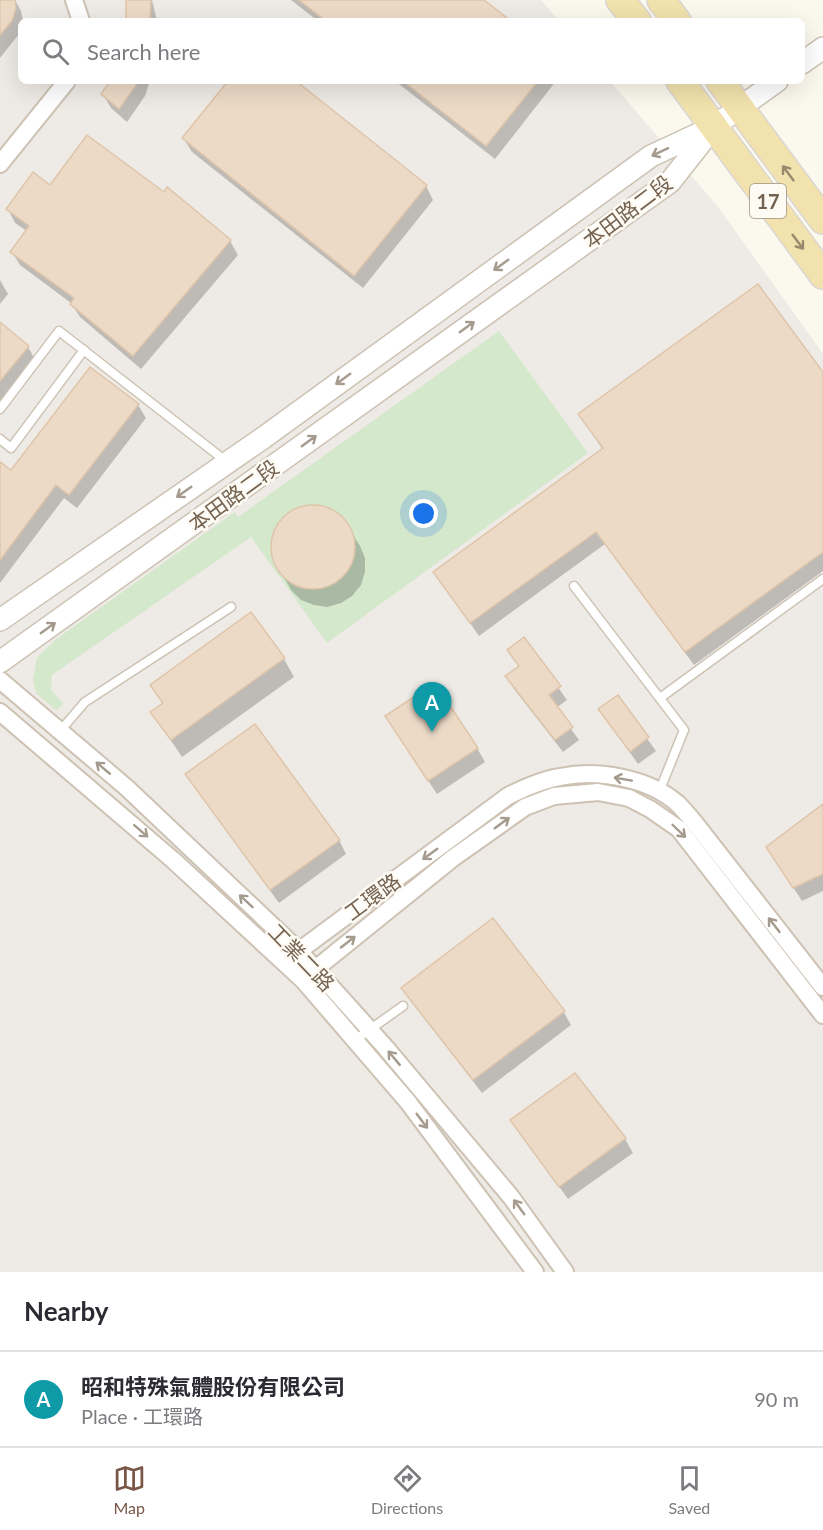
<!DOCTYPE html>
<html lang="en">
<head>
<meta charset="utf-8">
<style>
  :root { --surface:#fff; --page:#f7f7f7; --text:#2b2b33; --muted:#7c7c81; --line:#e1e1e2; --accent:#795647 }
  body { margin:0; font-family:Lato,"Noto Sans TC",sans-serif; background:var(--page); color:var(--text) }
  .you { position:absolute; left:424px; top:514px; width:21px; height:21px; margin:-15px; border:4px solid #fff; border-radius:50%; background:#1a73e8; box-shadow:0 0 0 9px #1a73e833 }
  .badge { display:grid; place-items:center; width:39px; height:39px; border-radius:50%; background:var(--accent); color:#fff; font-size:20px; font-weight:700 }
  .pin { position:absolute; translate:-50% -50px; filter:drop-shadow(0 2px 3px #0008) }
  .pin::after { content:''; position:absolute; top:32px; width:21px; height:18px; background:inherit; clip-path:polygon(0 0,100% 0,50% 100%) }
  .list { margin:0; padding:0; list-style:none }
  h2 { display:flex; justify-content:space-between; align-items:center; height:78px; margin:0; padding:0 24px; font-size:26px }
  h2 small { font-size:20px; font-weight:400; color:var(--muted) }
  .list li { display:grid; grid-template-columns:39px 1fr auto; gap:18px; align-items:center; box-sizing:border-box; height:96px; padding:0 24px; border-top:2px solid var(--line) }
  .list b { display:block; font-size:22px; white-space:nowrap }
  .list p { margin:0; font-size:20px; white-space:nowrap; color:var(--muted) }
  .list em { font-size:20px; font-style:normal; color:var(--muted) }
  .icon { flex:none; width:33px; height:33px; fill:none; stroke:currentColor; stroke-width:2; stroke-linecap:round; stroke-linejoin:round }
  .map { position:relative; flex:none; width:823px; height:1272px; overflow:hidden }
  .search { position:absolute; background:var(--surface); box-shadow:0 6px 24px #0002; left:18px; right:18px; top:18px; height:66px; display:flex; align-items:center; gap:15px; box-sizing:border-box; padding:0 21px; border-radius:9px; color:var(--muted); font-size:22px }
  .sheet { height:174px; background:var(--surface) }
  nav { display:flex; justify-content:space-around; align-items:center; box-sizing:border-box; height:84px; border-top:2px solid var(--line); background:var(--surface); font-size:16px; color:var(--muted) }
  nav a { display:grid; justify-items:center; gap:3px }
  nav .on { color:var(--accent) }
  .map>svg:first-child { display:block }
  .industrial { fill:#eeeae5 }
  .green { fill:#d4e8cc }
  .shadow { fill:#0003 }
  .building { fill:#ecdac6; stroke:#dfc5aa; stroke-width:1.5 }
  .lines { fill:none; stroke-linecap:round; stroke-linejoin:round }
  .service-casing { stroke:#cdc2b3; stroke-width:11 }
  .minor-casing { stroke:#cdc2b3; stroke-width:20 }
  .tertiary-casing { stroke:#cdc2b3; stroke-width:24 }
  .primary-casing { stroke:#dbd6d2; stroke-width:30 }
  .service { stroke:#fff; stroke-width:8 }
  .minor { stroke:#fff; stroke-width:16 }
  .tertiary { stroke:#fff; stroke-width:21 }
  .primary { stroke:#f2e2ad; stroke-width:27 }
  .oneway { stroke:#a59a8e }
  .oneway2 { stroke:#9a896d }
  .labels { text-anchor:middle; dominant-baseline:central; stroke-width:5; stroke-linejoin:round; paint-order:stroke }
  .shield { fill:#fefbf4; stroke:#9e9182; stroke-width:1.5 }
  .shield-label { font-size:20px; font-weight:bold; fill:#756351 }
  .street-label { font-size:21px; fill:#756351; stroke:#fefbf4 }
</style>
</head>
<body>
<div class="map">
<svg width="823" height="1272" viewBox="0 0 823 1272">
  <rect width="100%" height="100%" fill="#fbf8ed"/>
  <polygon class="industrial" points="0,0 541,0 559,21 21,21 21,81 610,81 718,207 823,354 823,1272 0,1272"/>
  <polygon class="green" points="499,331 588,453 327,643 251,537 52,675 51,690 64,704 56,710 36,693 33,680 37,658 55,640 235,512 238,517"/>
  <g class="shadow">
    <polygon points="0,0 15,0 21,11 23,21 21,21 19,34 0,58"/>
    <polygon points="127,0 152,0 157,21 128,21"/>
    <polygon points="291,0 481,0 508,21 318,21"/>
    <polygon points="112,81 150,81 145,96 127,122 111,108 103,94"/>
    <polygon points="230,81 293,81 426,186 433,200 363,288 192,152 184,139"/>
    <polygon points="395,81 556,81 495,159"/>
    <polygon points="51,187 230,241 238,255 141,369 80,317 71,303 20,265 12,252 27,231 15,223 8,209"/>
    <polygon points="0,280 8,294 0,304"/>
    <polygon points="0,324 28,347 36,361 0,403"/>
    <polygon points="823,375 823,571 694,665 605,544 479,636 435,573 603,450 580,415"/>
    <polygon points="138,405 146,418 77,508 64,498 0,583 0,464 11,472"/>
    <polygon points="304,506 317,506 330,509 341,516 360,546 365,558 365,572 361,585 352,596 341,603 327,607 314,605 301,600 291,590 274,559 272,545 275,532 281,520 291,512"/>
    <polygon points="251,614 284,659 294,677 182,757 152,712 163,705 152,685"/>
    <polygon points="524,639 567,700 556,708 579,740 563,752 514,689 507,676 519,667 509,650"/>
    <polygon points="617,697 656,751 638,764 600,710"/>
    <polygon points="395,730 477,748 485,762 437,794"/>
    <polygon points="187,775 339,840 346,854 279,903"/>
    <polygon points="823,806 823,891 802,901 776,861"/>
    <polygon points="403,988 563,1011 571,1025 482,1093 411,1001"/>
    <polygon points="574,1075 625,1139 633,1153 568,1199 512,1120"/>
  </g>
  <g class="building">
    <polygon points="0,0 15,0 16,8 12,21 0,35"/>
    <polygon points="126,0 151,0 150,21 126,21"/>
    <polygon points="299,0 484,0 511,21 326,21"/>
    <polygon points="110,81 139,81 119,109 101,94"/>
    <polygon points="228,81 296,81 427,185 354,276 182,138"/>
    <polygon points="403,81 538,81 486,146"/>
    <polygon points="87,135 164,192 167,187 231,240 133,356 70,304 74,298 10,252 29,226 6,209 33,172 50,185"/>
    <polygon points="758,284 823,372 823,552 685,652 596,532 470,623 433,572 603,448 578,414"/>
    <polygon points="0,322 29,346 0,381"/>
    <polygon points="90,367 139,404 69,495 56,485 0,560 0,462 11,470"/>
    <circle cx="313" cy="547" r="42"/>
    <polygon points="251,612 285,658 171,740 150,712 163,703 150,685"/>
    <polygon points="524,637 561,686 549,695 573,727 555,740 505,676 519,666 507,650"/>
    <polygon points="435,683 478,748 428,781 385,716"/>
    <polygon points="618,695 649,737 630,752 598,709"/>
    <polygon points="255,724 340,840 270,890 185,774"/>
    <polygon points="823,804 823,874 793,888 766,847"/>
    <polygon points="493,918 565,1011 473,1080 401,988"/>
    <polygon points="575,1073 626,1138 559,1187 510,1120"/>
  </g>
  <g class="lines">
    <g class="service-casing">
      <g id="service">
        <polyline points="0,409 59,331 227,462"/>
        <polyline points="0,439 11,448 84,350"/>
        <polyline points="574,586 684,730 659,792"/>
        <polyline points="660,698 823,579"/>
        <polyline points="60,731 85,702 231,607"/>
        <polyline points="355,1040 403,1006"/>
      </g>
    </g>
    <g class="minor-casing">
      <g id="minor">
        <polyline points="74,0 81,21"/>
        <polyline points="0,164 67,81"/>
        <polyline points="0,680 127,788 299,951 386,1048 511,1197 565,1272"/>
        <polyline points="0,712 173,860 303,980 408,1102 535,1272"/>
        <path d="M292,956L508,796C524,788 541,780 560,777C598,769 649,778 678,804C684,810 689,816 694,822L823,987"/>
        <polyline points="308,975 453,858 525,807 554,796 598,792 629,798 650,809 679,829 823,1015"/>
      </g>
    </g>
    <g class="tertiary-casing">
      <g id="tertiary">
        <polyline points="802,63 823,48"/>
        <polyline points="0,620 263,438 651,156 713,127 777,81"/>
        <polyline points="0,662 670,182 711,130"/>
      </g>
    </g>
    <g class="primary-casing">
      <g id="primary">
        <polyline points="620,0 637,21"/>
        <polyline points="661,0 677,21"/>
        <polyline points="680,81 823,275"/>
        <polyline points="720,81 823,220"/>
      </g>
    </g>
    <use href="#service" class="service"/>
    <use href="#minor" class="minor"/>
    <use href="#tertiary" class="tertiary"/>
    <use href="#primary" class="primary"/>
  </g>
  <defs><path id="oneway-shaft" d="M-6 0H5M1.5-3L5.5 0L1.5 3" fill="none" stroke-width="1.6" stroke-linecap="round" stroke-linejoin="round" transform="scale(1.5)"/></defs>
  <g class="oneway">
    <use href="#oneway-shaft" transform="translate(660 152) rotate(155)"/>
    <use href="#oneway-shaft" transform="translate(501 265) rotate(144)"/>
    <use href="#oneway-shaft" transform="translate(467 327) rotate(-36)"/>
    <use href="#oneway-shaft" transform="translate(343 379) rotate(144)"/>
    <use href="#oneway-shaft" transform="translate(309 441) rotate(-36)"/>
    <use href="#oneway-shaft" transform="translate(184 492) rotate(145)"/>
    <use href="#oneway-shaft" transform="translate(48 628) rotate(-36)"/>
    <use href="#oneway-shaft" transform="translate(103 768) rotate(-140)"/>
    <use href="#oneway-shaft" transform="translate(623 779) rotate(-170)"/>
    <use href="#oneway-shaft" transform="translate(502 823) rotate(-36)"/>
    <use href="#oneway-shaft" transform="translate(141 831) rotate(41)"/>
    <use href="#oneway-shaft" transform="translate(679 831) rotate(44)"/>
    <use href="#oneway-shaft" transform="translate(430 854) rotate(144)"/>
    <use href="#oneway-shaft" transform="translate(246 901) rotate(-137)"/>
    <use href="#oneway-shaft" transform="translate(774 925) rotate(-128)"/>
    <use href="#oneway-shaft" transform="translate(348 942) rotate(-38)"/>
    <use href="#oneway-shaft" transform="translate(394 1058) rotate(-130)"/>
    <use href="#oneway-shaft" transform="translate(422 1121) rotate(53)"/>
    <use href="#oneway-shaft" transform="translate(519 1207) rotate(-126)"/>
  </g>
  <g class="oneway2">
    <use href="#oneway-shaft" transform="translate(788 173) rotate(-127)"/>
    <use href="#oneway-shaft" transform="translate(798 242) rotate(53)"/>
  </g>
  <g class="labels">
    <rect class="shield" x="750" y="184" width="36" height="34" rx="4.5"/>
    <g class="shield-label">
      <text x="768" y="201">17</text>
    </g>
    <g class="street-label">
      <text transform="translate(627 211) rotate(-37)">本田路二段</text>
      <text transform="translate(233 495) rotate(-36)">本田路二段</text>
      <text transform="translate(372 896) rotate(-36)">工環路</text>
      <text transform="translate(302 957) rotate(46)">工業二路</text>
    </g>
  </g>
</svg>
<div class="you"></div>
<div class="pin badge" style="left:432px;top:732px;background:#0f9aa8">A</div>
<div class="search"><svg class="icon" aria-label="search" viewBox="0 0 24 24"><circle cx="10" cy="10" r="6"/><path d="M15 15l6 6"/></svg>Search here</div>
</div>
<section class="sheet">
<h2>Nearby<small></small></h2>
<ul class="list">
<li><span class="badge" style="background:#0f9aa8">A</span><div><b>昭和特殊氣體股份有限公司</b><p>Place · 工環路</p></div><em>90 m</em></li>
</ul>
</section>
<nav>
<a class="on"><svg class="icon" aria-label="map" viewBox="0 0 24 24"><path d="M3 6l6-2 6 2 6-2v14l-6 2-6-2-6 2zM9 4v14M15 6v14"/></svg>Map</a>
<a><svg class="icon" aria-label="directions" viewBox="0 0 24 24"><path d="M12 3l9 9-9 9-9-9zM9 14v-3h6M13 9l2 2-2 2"/></svg>Directions</a>
<a><svg class="icon" aria-label="saved" viewBox="0 0 24 24"><path d="M7 4h10v16l-5-4-5 4z"/></svg>Saved</a>
</nav>
</body>
</html>
